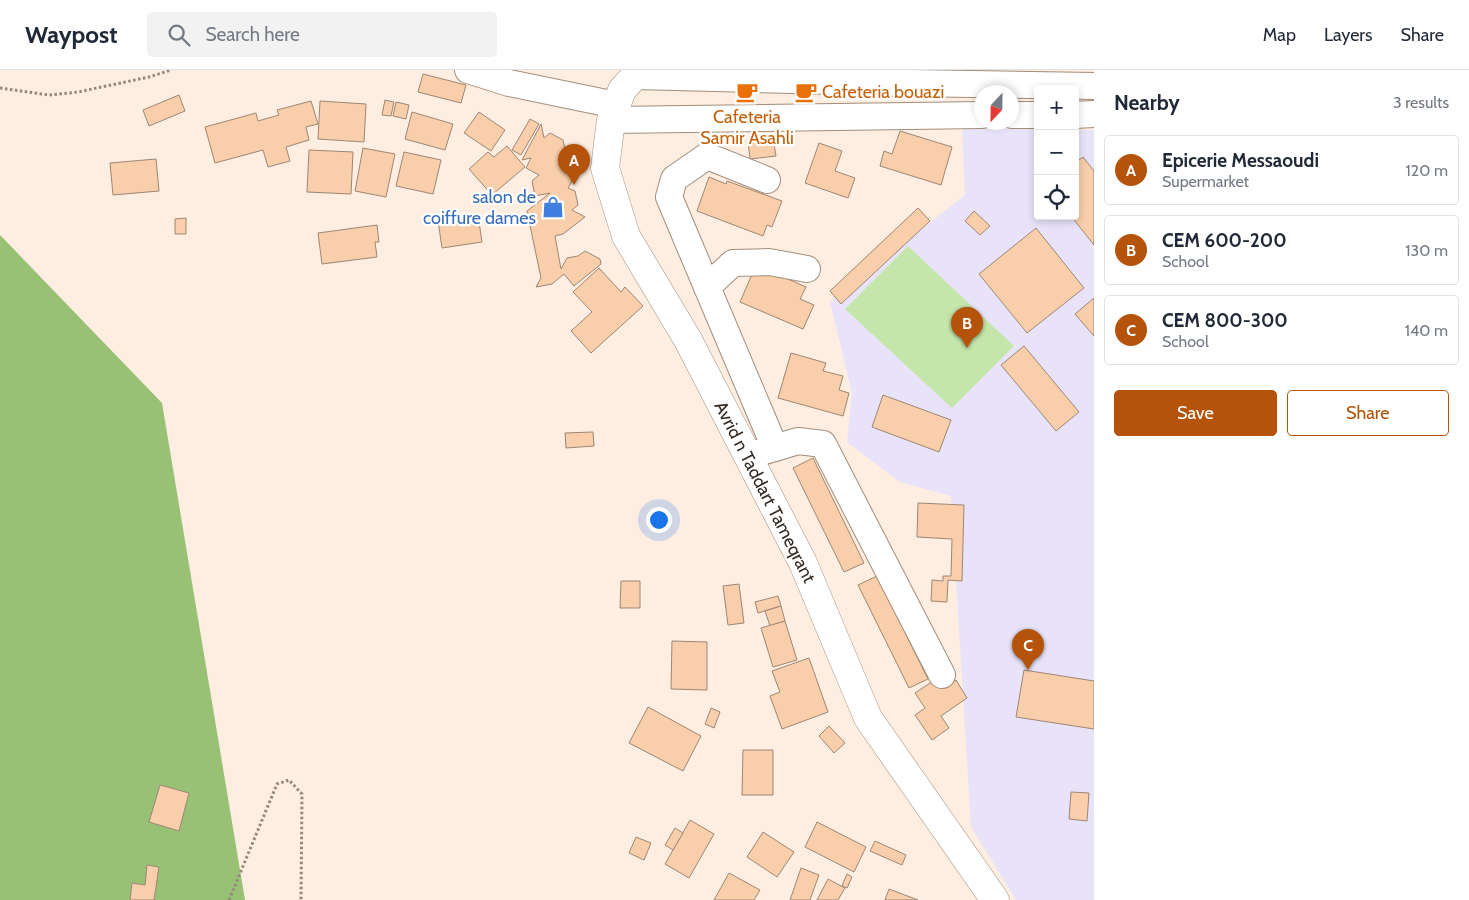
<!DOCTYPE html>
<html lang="en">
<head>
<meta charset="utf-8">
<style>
  :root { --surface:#fff; --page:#f2f2f3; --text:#1f2937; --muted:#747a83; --line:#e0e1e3; --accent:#b45309 }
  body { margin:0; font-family:Cabin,sans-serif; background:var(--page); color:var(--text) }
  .controls { position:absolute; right:15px; top:15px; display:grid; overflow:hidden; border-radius:5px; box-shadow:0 2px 8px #0003 }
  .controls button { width:45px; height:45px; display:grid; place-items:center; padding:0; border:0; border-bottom:1px solid var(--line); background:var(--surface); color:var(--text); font:25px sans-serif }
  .compass { position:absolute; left:974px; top:15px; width:45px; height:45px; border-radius:50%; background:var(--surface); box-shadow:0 2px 8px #0003; rotate:202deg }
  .you { position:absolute; left:658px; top:449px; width:18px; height:18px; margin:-12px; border:4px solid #fff; border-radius:50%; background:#1a73e8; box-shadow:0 0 0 8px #1a73e833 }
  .badge { display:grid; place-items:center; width:32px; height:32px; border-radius:50%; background:var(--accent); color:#fff; font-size:16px; font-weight:700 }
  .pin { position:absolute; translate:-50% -41px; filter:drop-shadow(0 1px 2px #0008) }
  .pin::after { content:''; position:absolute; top:26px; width:18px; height:15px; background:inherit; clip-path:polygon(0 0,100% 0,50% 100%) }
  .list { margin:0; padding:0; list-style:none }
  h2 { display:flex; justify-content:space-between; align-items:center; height:65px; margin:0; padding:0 20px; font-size:21px }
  h2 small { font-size:16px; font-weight:400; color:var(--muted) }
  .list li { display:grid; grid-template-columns:32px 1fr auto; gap:15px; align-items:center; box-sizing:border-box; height:70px; margin:0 10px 10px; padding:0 10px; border:1px solid var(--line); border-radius:5px }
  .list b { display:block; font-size:19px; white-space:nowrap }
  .list p { margin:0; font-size:16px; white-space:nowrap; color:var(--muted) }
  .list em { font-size:16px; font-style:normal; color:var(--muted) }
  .actions { display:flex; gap:10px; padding:15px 20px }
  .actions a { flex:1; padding:11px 0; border:1px solid var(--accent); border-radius:5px; text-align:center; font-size:18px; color:var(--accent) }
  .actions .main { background:var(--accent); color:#fff }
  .icon { flex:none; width:28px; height:28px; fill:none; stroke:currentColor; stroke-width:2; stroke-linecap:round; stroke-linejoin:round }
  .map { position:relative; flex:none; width:1094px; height:830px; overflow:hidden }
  header { display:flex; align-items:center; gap:30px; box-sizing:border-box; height:70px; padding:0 25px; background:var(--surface); border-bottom:1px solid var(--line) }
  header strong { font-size:24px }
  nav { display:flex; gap:28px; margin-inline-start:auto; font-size:18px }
  .search { width:350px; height:45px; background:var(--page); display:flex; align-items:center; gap:12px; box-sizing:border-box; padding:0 18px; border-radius:5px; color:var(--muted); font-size:19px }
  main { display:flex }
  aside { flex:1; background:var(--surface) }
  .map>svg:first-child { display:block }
  .education { fill:#e8e3f9 }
  .green { fill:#c5e6ab }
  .forest { fill:#99c176 }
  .building { fill:#f8ceab; stroke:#9d8674 }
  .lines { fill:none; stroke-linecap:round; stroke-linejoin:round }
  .minor-casing { stroke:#a38d7a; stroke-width:28 }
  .major-casing { stroke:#a38d7a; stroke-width:29 }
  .path { stroke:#93887e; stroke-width:3; stroke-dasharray:2.5 2.5; stroke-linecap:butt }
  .minor { stroke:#fff; stroke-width:26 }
  .major { stroke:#fff; stroke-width:28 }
  .labels { text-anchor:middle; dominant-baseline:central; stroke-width:4.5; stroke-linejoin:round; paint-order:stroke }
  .food-label { font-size:18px; fill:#c56008; stroke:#fff; text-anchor:start }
  .shop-label { font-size:18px; fill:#366cbe; stroke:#fff; text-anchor:end }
  .street-label { font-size:18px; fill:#332a23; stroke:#fff }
</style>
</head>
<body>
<header>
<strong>Waypost</strong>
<div class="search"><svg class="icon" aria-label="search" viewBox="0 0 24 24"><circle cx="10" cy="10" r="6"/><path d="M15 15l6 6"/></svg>Search here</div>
<nav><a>Map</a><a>Layers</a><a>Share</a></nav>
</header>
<main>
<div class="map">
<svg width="1094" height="830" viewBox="0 0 1094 830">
  <rect width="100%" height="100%" fill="#fdeee1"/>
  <polygon class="education" points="962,59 1038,59 1038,146 1075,146 1075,60 1094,60 1094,830 1016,830 971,757 951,426 900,412 847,372 852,323 830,232 965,125"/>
  <polygon class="green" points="908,176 1014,276 952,338 845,239"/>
  <polygon class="forest" points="0,165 162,333 245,830 0,830"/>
  <g class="building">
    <polygon points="423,4 466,15 461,33 418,22"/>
    <polygon points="179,25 185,41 149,56 143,40"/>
    <polygon points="385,30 394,32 391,46 382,45"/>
    <polygon points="311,31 318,54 306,57 309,70 286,77 290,91 268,97 263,80 215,93 205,57 256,43 258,51 279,45 277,40"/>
    <polygon points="320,31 366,34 364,72 318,69"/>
    <polygon points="396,32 409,35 406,49 393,46"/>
    <polygon points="412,42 453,54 445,80 405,69"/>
    <polygon points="479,42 505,60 491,81 464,63"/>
    <polygon points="530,49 539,54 521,85 512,80"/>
    <polygon points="541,54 544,68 550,63 563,70 572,111 568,118 575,121 578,135 572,140 585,147 563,164 555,166 561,199 567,188 578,186 585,181 600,189 601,194 574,216 564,204 552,214 536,217 541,208 527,141 550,123 535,126 532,111 539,105 526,98 531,88 522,90"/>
    <polygon points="900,61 952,77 941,115 880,96 884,81 892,84"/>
    <polygon points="773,68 776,86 750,89 748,71"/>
    <polygon points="819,73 842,81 835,101 855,108 848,128 805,113"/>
    <polygon points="507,76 525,97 492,125 469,99 488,82 494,87"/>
    <polygon points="363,78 395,84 386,127 355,121"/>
    <polygon points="309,80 353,82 351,124 307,122"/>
    <polygon points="404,82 441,90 433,124 396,116"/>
    <polygon points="1083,87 1094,101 1094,175 1071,146 1075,146 1075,93"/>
    <polygon points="156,89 159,121 113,125 110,93"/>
    <polygon points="709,107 726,114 727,111 782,131 772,157 767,155 763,166 697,141"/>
    <polygon points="918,138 930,151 841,234 830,221"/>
    <polygon points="974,141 990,156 980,165 965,151"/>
    <polygon points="478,145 482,172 442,178 438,151"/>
    <polygon points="186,148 186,164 175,164 175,149"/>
    <polygon points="377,155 379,172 375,172 377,187 322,194 318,163"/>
    <polygon points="1036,158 1084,218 1027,263 979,204"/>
    <polygon points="756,195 806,217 800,229 814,235 803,259 740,232"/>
    <polygon points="599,198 621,222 625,217 643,236 591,283 571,261 592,242 573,222"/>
    <polygon points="1094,228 1094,266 1075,244"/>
    <polygon points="1024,276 1079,342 1056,361 1001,295"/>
    <polygon points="791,283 826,293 823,301 843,306 839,320 849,323 843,346 778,328"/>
    <polygon points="883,325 951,350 939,382 872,357"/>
    <polygon points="593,362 594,376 566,378 565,363"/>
    <polygon points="813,388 864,493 844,502 793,398"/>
    <polygon points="918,433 964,435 962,511 948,510 947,532 931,531 932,510 943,511 943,506 951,506 952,469 917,467"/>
    <polygon points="877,506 928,609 909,618 858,515"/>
    <polygon points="621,511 640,511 640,538 620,538"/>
    <polygon points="739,514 744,553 728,555 723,516"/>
    <polygon points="778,526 781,536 758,543 755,532"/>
    <polygon points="781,536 785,551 770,556 765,541"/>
    <polygon points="785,551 797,590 773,597 761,558"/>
    <polygon points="672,571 707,572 707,620 671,619"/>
    <polygon points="809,588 828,642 782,659 770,626 780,622 772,601"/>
    <polygon points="1024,600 1094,611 1094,659 1016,647"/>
    <polygon points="939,607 946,617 956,610 967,628 941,646 949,658 932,670 915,645 925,638 915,623"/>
    <polygon points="648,637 701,666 683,701 629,673"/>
    <polygon points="711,638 720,642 714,658 705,654"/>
    <polygon points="829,656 845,673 834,683 819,666"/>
    <polygon points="743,680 773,680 773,725 742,725"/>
    <polygon points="160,715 189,723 179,761 149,752"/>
    <polygon points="1071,722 1089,723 1087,751 1069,749"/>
    <polygon points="690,750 714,764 689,808 665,794"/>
    <polygon points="817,752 866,777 854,802 805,777"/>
    <polygon points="675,758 683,763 673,780 665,775"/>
    <polygon points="763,762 794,782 777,807 747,787"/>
    <polygon points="636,767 651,773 644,790 629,783"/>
    <polygon points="875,771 906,785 902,795 870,781"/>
    <polygon points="147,795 159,797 154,830 130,830 132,813 145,815"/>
    <polygon points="801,798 819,805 810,830 790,830"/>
    <polygon points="729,803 760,820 754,830 714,830"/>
    <polygon points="847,804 852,807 847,818 842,816"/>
    <polygon points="828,809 845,818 838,830 817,830"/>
    <polygon points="889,819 918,830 885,830"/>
  </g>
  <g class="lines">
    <g class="minor-casing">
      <g id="minor">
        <polyline points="468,0 509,13 616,35"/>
        <polyline points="635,6 909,13 1094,16"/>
        <polyline points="1012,45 1038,45"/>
        <polyline points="1075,45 1094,44"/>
        <polyline points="611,50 982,45"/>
        <polyline points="767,110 707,86 674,109 669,127 775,378"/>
        <polyline points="707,217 733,193 769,192 807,199"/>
        <polyline points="758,383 798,371 823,374 942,605"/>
      </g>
    </g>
    <g class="major-casing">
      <polyline id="major" points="640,0 622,20 611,50 605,98 626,166 688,270 803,493 868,648 995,830"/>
    </g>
    <g class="path">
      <polyline points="0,18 49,25 78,22 149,7 171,0"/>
      <polyline points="229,830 277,714 289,710 302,724 301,830"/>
    </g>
    <use href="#minor" class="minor"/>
    <use href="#major" class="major"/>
  </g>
  <defs>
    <g id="cafe-bare" transform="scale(1.725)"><path d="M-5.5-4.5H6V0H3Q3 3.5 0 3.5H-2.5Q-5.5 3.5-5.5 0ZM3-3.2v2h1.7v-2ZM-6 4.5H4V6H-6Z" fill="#e8710a" stroke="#fff" stroke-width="2.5" paint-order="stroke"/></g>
    <g id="shop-bare" transform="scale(1.725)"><path d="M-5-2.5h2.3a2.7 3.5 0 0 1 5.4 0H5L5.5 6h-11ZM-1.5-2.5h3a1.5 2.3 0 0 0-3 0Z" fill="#3f7fe0" stroke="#fff" stroke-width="2.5" paint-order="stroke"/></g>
  </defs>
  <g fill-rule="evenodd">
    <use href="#cafe-bare" x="747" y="22"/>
    <use href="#cafe-bare" x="806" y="22"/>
    <use href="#shop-bare" x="553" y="137"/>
  </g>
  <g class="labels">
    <g class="food-label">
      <text x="822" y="22">Cafeteria bouazi</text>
      <text x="747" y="47" text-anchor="middle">Cafeteria<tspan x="747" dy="21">Samir Asahli</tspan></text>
    </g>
    <g class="shop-label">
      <text x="536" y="127">salon de<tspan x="536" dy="21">coiffure dames</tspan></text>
    </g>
    <g class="street-label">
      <text transform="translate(765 422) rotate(63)">Avrid n Taddart Tameqrant</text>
    </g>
  </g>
</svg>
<div class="controls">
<button>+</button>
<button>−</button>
<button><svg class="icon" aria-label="locate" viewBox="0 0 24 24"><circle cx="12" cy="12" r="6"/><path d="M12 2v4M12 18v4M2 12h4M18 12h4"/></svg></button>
</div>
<svg class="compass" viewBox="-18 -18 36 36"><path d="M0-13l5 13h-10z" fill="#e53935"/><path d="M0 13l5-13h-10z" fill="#747a83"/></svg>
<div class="you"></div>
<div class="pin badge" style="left:574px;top:115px">A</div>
<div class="pin badge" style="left:967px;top:278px">B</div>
<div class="pin badge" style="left:1028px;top:600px">C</div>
</div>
<aside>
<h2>Nearby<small>3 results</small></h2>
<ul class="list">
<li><span class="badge">A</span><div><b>Epicerie Messaoudi</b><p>Supermarket</p></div><em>120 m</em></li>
<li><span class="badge">B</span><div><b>CEM 600-200</b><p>School</p></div><em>130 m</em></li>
<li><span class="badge">C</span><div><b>CEM 800-300</b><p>School</p></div><em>140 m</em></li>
</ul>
<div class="actions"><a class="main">Save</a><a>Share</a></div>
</aside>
</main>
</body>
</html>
